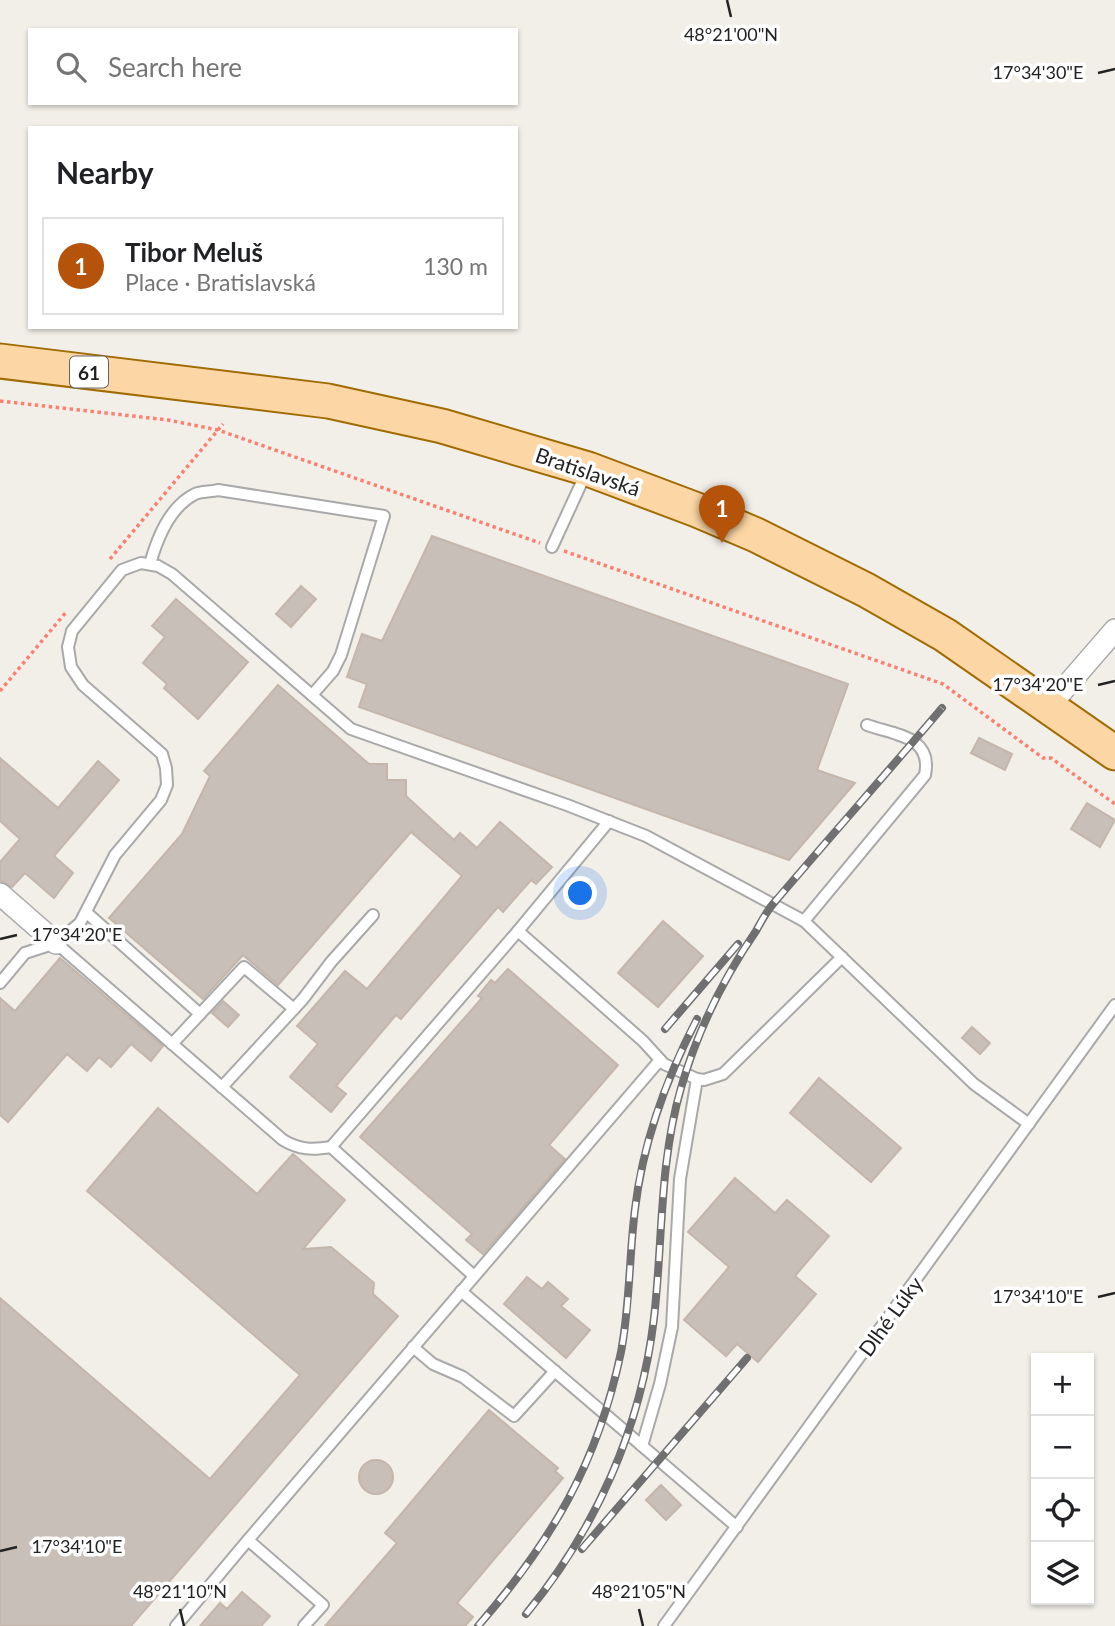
<!DOCTYPE html>
<html lang="en">
<head>
<meta charset="utf-8">
<style>
  :root { --surface:#fff; --page:#f2f2f2; --text:#202124; --muted:#757577; --line:#e0e0e0; --accent:#b45309 }
  body { margin:0; font-family:Lato,sans-serif; background:var(--page); color:var(--text) }
  .controls { position:absolute; right:21px; bottom:21px; display:grid; overflow:hidden; border-radius:0px; box-shadow:0 2px 5px #0004 }
  .controls button { width:63px; height:63px; display:grid; place-items:center; padding:0; border:0; border-bottom:2px solid var(--line); background:var(--surface); color:var(--text); font:35px sans-serif }
  .you { position:absolute; left:581px; top:894px; width:24px; height:24px; margin:-18px; border:5px solid #fff; border-radius:50%; background:#1a73e8; box-shadow:0 0 0 10px #1a73e833 }
  .badge { display:grid; place-items:center; width:46px; height:46px; border-radius:50%; background:var(--accent); color:#fff; font-size:23px; font-weight:700 }
  .pin { position:absolute; translate:-50% -58px; filter:drop-shadow(0 2px 4px #0008) }
  .pin::after { content:''; position:absolute; top:37px; width:24px; height:21px; background:inherit; clip-path:polygon(0 0,100% 0,50% 100%) }
  .list { margin:0; padding:0; list-style:none }
  h2 { display:flex; justify-content:space-between; align-items:center; height:91px; margin:0; padding:0 28px; font-size:30px }
  h2 small { font-size:23px; font-weight:400; color:var(--muted) }
  .list li { display:grid; grid-template-columns:46px 1fr auto; gap:21px; align-items:center; box-sizing:border-box; height:98px; margin:0 14px 14px; padding:0 14px; border:2px solid var(--line); border-radius:0px }
  .list b { display:block; font-size:26px; white-space:nowrap }
  .list p { margin:0; font-size:23px; white-space:nowrap; color:var(--muted) }
  .list em { font-size:23px; font-style:normal; color:var(--muted) }
  .icon { flex:none; width:38px; height:38px; fill:none; stroke:currentColor; stroke-width:2; stroke-linecap:round; stroke-linejoin:round }
  .map { position:relative; flex:none; width:1115px; height:1626px; overflow:hidden }
  .search { position:absolute; background:var(--surface); box-shadow:0 2px 5px #0004; left:28px; top:28px; width:490px; height:77px; display:flex; align-items:center; gap:18px; box-sizing:border-box; padding:0 24px; border-radius:0px; color:var(--muted); font-size:26px }
  .panel { position:absolute; background:var(--surface); box-shadow:0 2px 5px #0004; left:28px; top:126px; width:490px; height:203px; border-radius:0px }
  .map>svg:first-child { display:block }
  .building { fill:#c7bfb8; stroke:#c4b6ab; stroke-width:2 }
  .lines { fill:none; stroke-linecap:round; stroke-linejoin:round }
  .lane-casing { stroke:#a9a9a9; stroke-width:14 }
  .street-casing { stroke:#a9a9a9; stroke-width:24 }
  .primary-casing { stroke:#a06b00; stroke-width:37 }
  .path { stroke:#fa8072; stroke-width:3.5; stroke-dasharray:3.5 3.5; stroke-linecap:butt }
  .lane { stroke:#fff; stroke-width:10 }
  .street { stroke:#fff; stroke-width:21 }
  .primary { stroke:#fcd6a4; stroke-width:33 }
  .rail-casing { stroke:#707070; stroke-width:8 }
  .rail { stroke:#fff; stroke-width:5; stroke-dasharray:16; stroke-linecap:butt }
  .ticks { fill:none; stroke:#222; stroke-width:2.5 }
  .labels { text-anchor:middle; dominant-baseline:central; stroke-width:7; stroke-linejoin:round; paint-order:stroke }
  .shield { fill:#fff; stroke:#646464; stroke-width:2 }
  .shield-label { font-size:19px; font-weight:bold; fill:#222 }
  .street-label { font-size:21px; fill:#222; stroke:#fff }
  .ticks-label { font-size:18px; text-anchor:middle; fill:#222; stroke:#fff; stroke-width:7; stroke-linejoin:round; paint-order:stroke }
</style>
</head>
<body>
<div class="map">
<svg width="1115" height="1626" viewBox="0 0 1115 1626">
  <rect width="100%" height="100%" fill="#f2efe9"/>
  <g class="building">
    <polygon points="432,536 848,684 817,770 855,783 789,860 359,707 367,684 347,677 362,634 382,641"/>
    <polygon points="301,586 316,599 291,627 276,614"/>
    <polygon points="176,599 248,662 198,719 164,688 167,684 143,663 165,637 152,626"/>
    <polygon points="278,685 369,764 387,764 387,780 406,780 406,796 454,840 460,833 477,848 500,822 552,867 536,884 531,880 503,912 498,907 401,1019 396,1015 336,1086 346,1094 331,1112 290,1077 318,1044 297,1026 345,971 367,989 462,876 411,832 278,985 243,955 203,999 109,918 182,834 210,776 204,771"/>
    <polygon points="979,738 1012,754 1005,770 971,753"/>
    <polygon points="0,758 58,808 98,761 119,780 54,856 73,873 54,898 25,873 12,887 0,881 0,862 20,839 0,821"/>
    <polygon points="1087,803 1115,820 1100,847 1071,829"/>
    <polygon points="663,921 703,956 658,1007 618,973"/>
    <polygon points="60,958 163,1046 151,1061 131,1044 111,1067 99,1057 87,1071 67,1054 8,1122 0,1115 0,998 15,1011"/>
    <polygon points="508,969 618,1065 549,1145 565,1159 483,1254 466,1240 472,1234 360,1137 482,998 478,996 491,980 495,983"/>
    <polygon points="223,1001 239,1015 228,1027 212,1013"/>
    <polygon points="972,1027 990,1043 980,1054 962,1038"/>
    <polygon points="819,1078 901,1148 871,1182 790,1113"/>
    <polygon points="158,1108 257,1194 293,1154 345,1200 303,1249 331,1247 374,1283 373,1294 398,1316 131,1626 0,1626 0,1298 210,1479 300,1375 87,1191"/>
    <polygon points="735,1178 775,1213 787,1200 829,1236 795,1276 816,1294 758,1362 737,1344 726,1356 684,1320 729,1267 688,1232"/>
    <polygon points="527,1277 542,1289 548,1282 568,1299 561,1306 590,1330 566,1358 504,1304"/>
    <polygon points="489,1410 558,1468 555,1471 563,1478 457,1603 473,1617 465,1626 325,1626 397,1543 385,1533"/>
    <circle cx="376" cy="1477" r="17"/>
    <polygon points="661,1485 681,1505 666,1520 646,1500"/>
    <polygon points="242,1592 270,1616 261,1626 200,1626 220,1603 227,1609"/>
  </g>
  <g class="lines">
    <g class="lane-casing">
      <g id="lane">
        <polyline points="552,547 586,473"/>
        <path d="M150,564C157,539 169,507 195,494C201,491 211,492 218,490L384,516L341,655L333,671L312,695"/>
        <polyline points="609,821 518,931 643,1041 664,1064 697,1079 704,1080 723,1074 842,957"/>
        <polyline points="87,913 200,1014"/>
        <path d="M804,921L925,775C933,736 895,735 867,725"/>
        <path d="M56,943L283,1140C300,1150 312,1150 331,1147"/>
        <polyline points="0,983 25,953 56,943 80,923 115,855 161,800 167,785 166,768 162,754 83,685 71,667 68,647 72,631 122,570 141,563 158,566 172,574 351,729 567,805 646,836 804,921 974,1084 1029,1124"/>
        <polyline points="172,1044 244,967 294,1009"/>
        <polyline points="222,1087 303,999 331,962 373,915"/>
        <polyline points="474,1276 331,1147 518,931"/>
        <polyline points="461,1291 737,1527"/>
        <polyline points="413,1347 433,1364 463,1377 514,1416 555,1371"/>
        <polyline points="642,1446 660,1384 672,1327 680,1179 697,1079"/>
        <polyline points="248,1540 660,1060"/>
        <polyline points="176,1626 248,1540 323,1605 304,1626"/>
        <polyline points="664,1626 1115,1005"/>
      </g>
    </g>
    <g class="street-casing">
      <g id="street">
        <polyline points="1050,705 1115,630"/>
        <polyline points="0,894 56,943"/>
      </g>
    </g>
    <g class="primary-casing">
      <polyline id="primary" points="0,361 328,401 442,426 588,469 697,510 756,535 866,590 945,635 1115,753"/>
    </g>
    <g class="path">
      <polyline points="0,401 168,420 218,430 540,543"/>
      <polyline points="564,551 943,684 1043,758 1051,758 1115,804"/>
      <polyline points="110,559 223,424"/>
      <polyline points="0,691 67,611"/>
    </g>
    <use href="#lane" class="lane"/>
    <use href="#street" class="street"/>
    <use href="#primary" class="primary"/>
    <g class="rail-casing">
      <g id="rail">
        <polyline points="665,1029 738,944"/>
        <polyline points="582,1549 747,1358"/>
        <path d="M526,1614C596,1529 641,1428 654,1318C663,1240 659,1164 681,1088C697,1032 723,979 756,931C761,922 766,912 773,904C829,838 886,774 942,708"/>
        <path d="M478,1626C551,1542 598,1463 621,1352C630,1305 629,1257 635,1209C643,1142 666,1079 697,1019"/>
      </g>
    </g>
    <use href="#rail" class="rail"/>
  </g>
  <path class="ticks" d="M727,0L731,17M1098,73L1115,69M1098,685L1115,681M0,939L17,935M1098,1297L1115,1293M0,1551L17,1547M180,1609L184,1626M639,1609L643,1626"/>
  <g class="labels">
    <rect class="shield" x="70" y="356.5" width="38" height="31" rx="5"/>
    <g class="shield-label">
      <text x="89" y="372">61</text>
    </g>
    <g class="street-label">
      <text transform="translate(588 471) rotate(19)">Bratislavská</text>
      <text transform="translate(890 1316) rotate(-54)">Dlhé Lúky</text>
    </g>
  </g>
  <g class="ticks-label">
    <text x="731" y="41">48°21'00"N</text>
    <text x="1038" y="79">17°34'30"E</text>
    <text x="1038" y="691">17°34'20"E</text>
    <text x="77" y="941">17°34'20"E</text>
    <text x="1038" y="1303">17°34'10"E</text>
    <text x="77" y="1553">17°34'10"E</text>
    <text x="180" y="1598">48°21'10"N</text>
    <text x="639" y="1598">48°21'05"N</text>
  </g>
</svg>
<div class="controls">
<button>+</button>
<button>−</button>
<button><svg class="icon" aria-label="locate" viewBox="0 0 24 24"><circle cx="12" cy="12" r="6"/><path d="M12 2v4M12 18v4M2 12h4M18 12h4"/></svg></button>
<button><svg class="icon" aria-label="layers" viewBox="0 0 24 24"><path d="M12 4l9 5-9 5-9-5zM3 14l9 5 9-5"/></svg></button>
</div>
<div class="you"></div>
<div class="pin badge" style="left:722px;top:543px">1</div>
<div class="search"><svg class="icon" aria-label="search" viewBox="0 0 24 24"><circle cx="10" cy="10" r="6"/><path d="M15 15l6 6"/></svg>Search here</div>
<section class="panel">
<h2>Nearby<small></small></h2>
<ul class="list">
<li><span class="badge">1</span><div><b>Tibor Meluš</b><p>Place · Bratislavská</p></div><em>130 m</em></li>
</ul>
</section>
</div>
</body>
</html>
